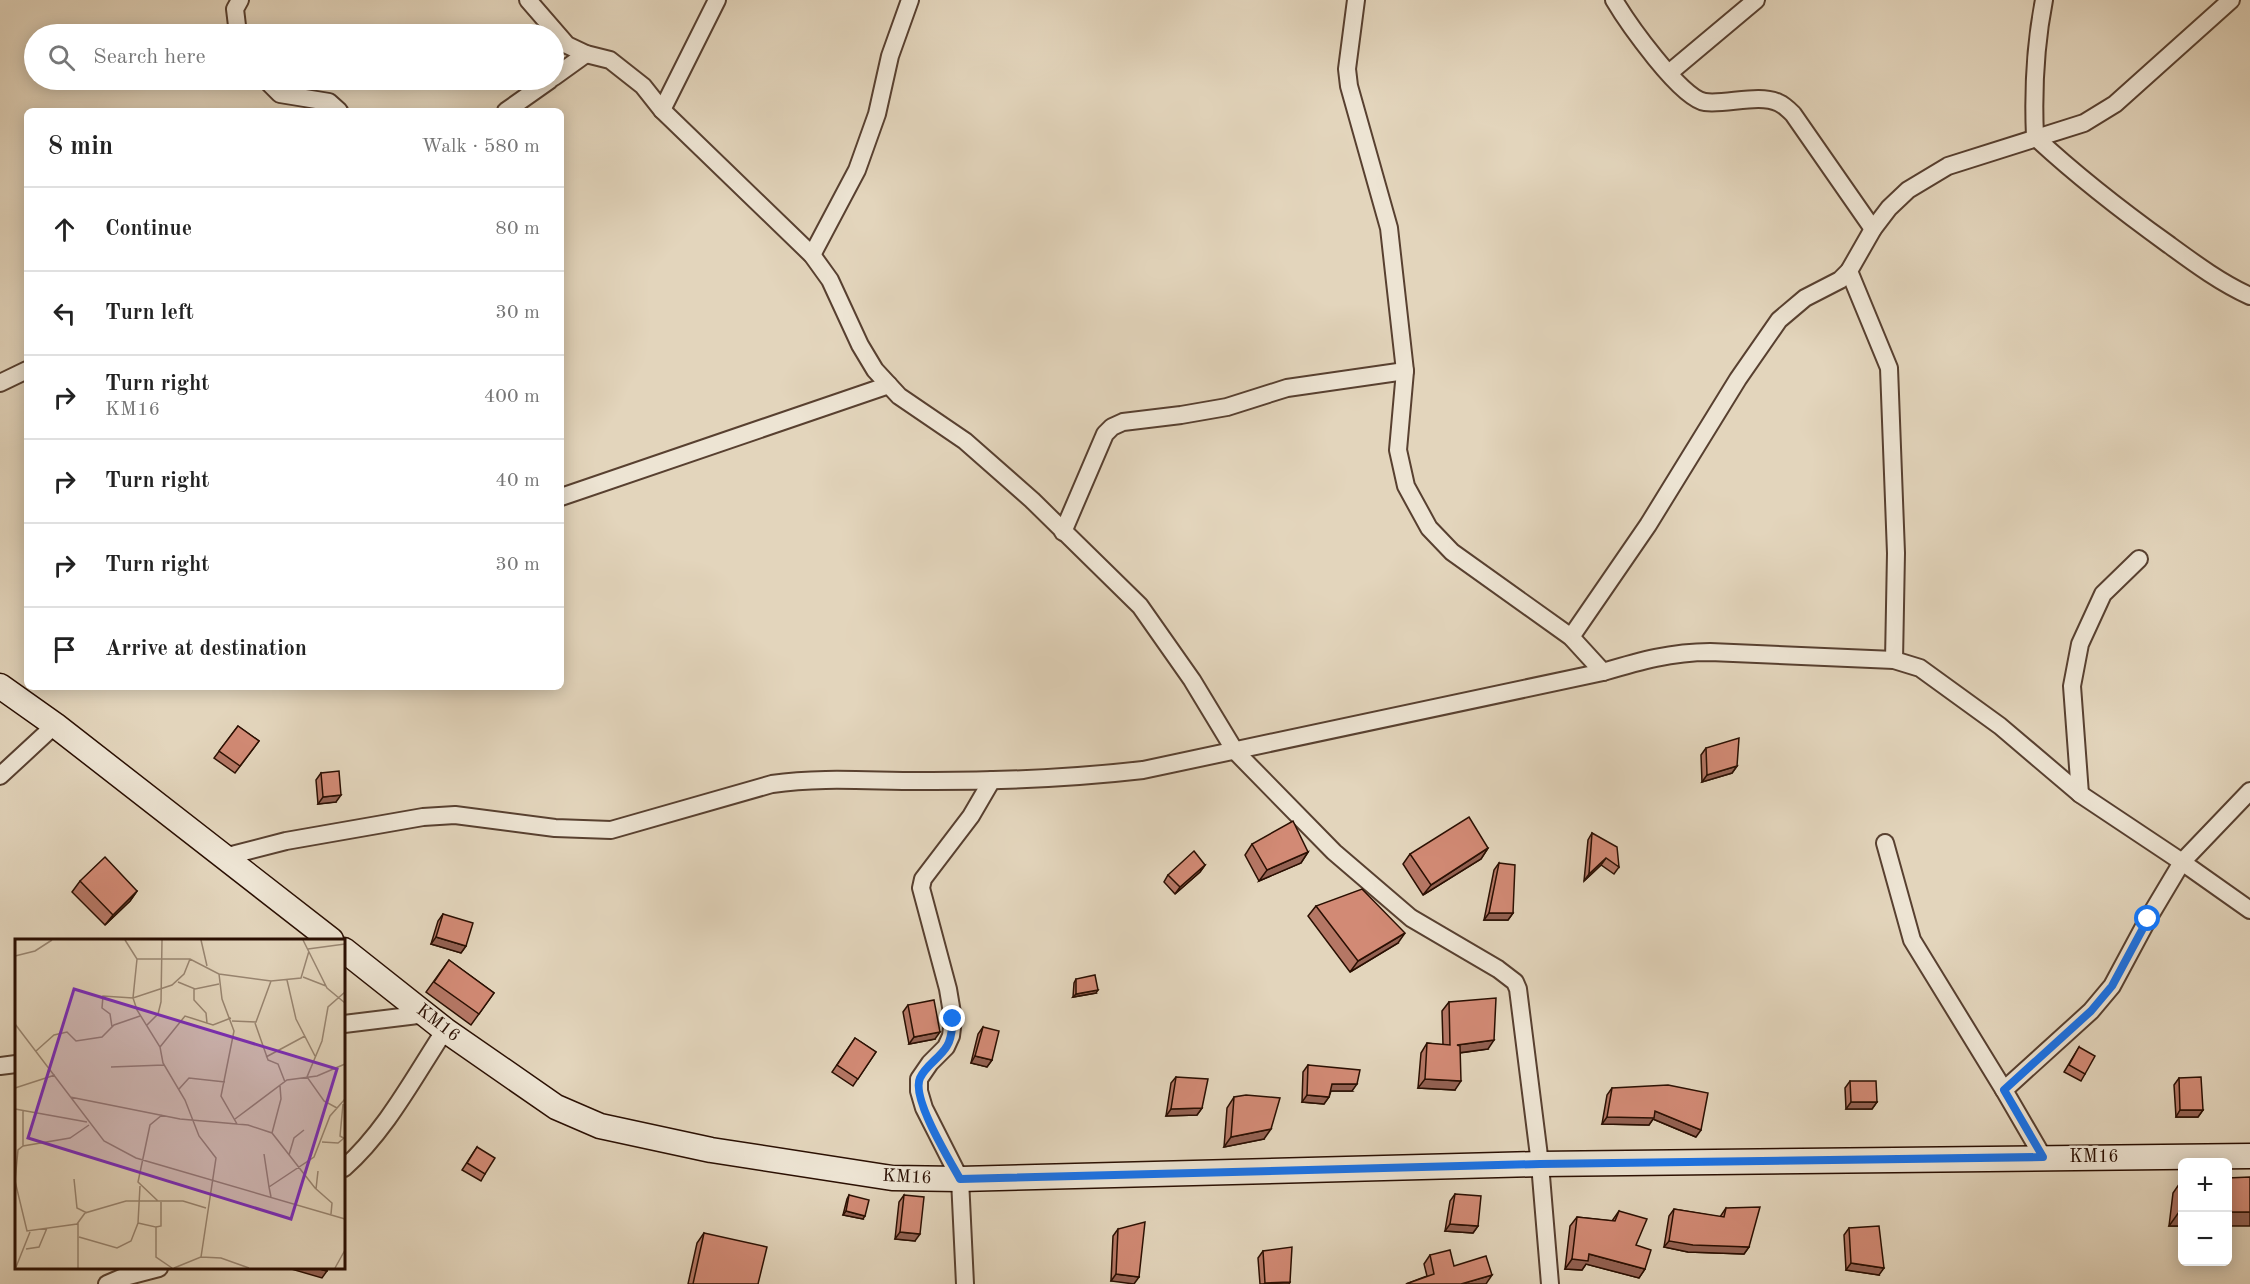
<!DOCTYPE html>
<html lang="en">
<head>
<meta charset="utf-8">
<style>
  :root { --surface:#fff; --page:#f2f2f2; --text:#222; --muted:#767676; --line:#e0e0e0 }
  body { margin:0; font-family:"Old Standard TT",serif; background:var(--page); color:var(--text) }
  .controls { position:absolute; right:18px; bottom:18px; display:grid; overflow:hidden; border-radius:9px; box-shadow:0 3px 15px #0003 }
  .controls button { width:54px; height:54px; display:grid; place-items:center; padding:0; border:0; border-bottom:2px solid var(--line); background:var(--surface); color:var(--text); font:30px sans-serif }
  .stop { position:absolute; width:18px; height:18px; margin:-14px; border:4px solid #1a73e8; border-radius:50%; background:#fff }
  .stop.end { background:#1a73e8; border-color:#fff; box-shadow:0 2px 6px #0008 }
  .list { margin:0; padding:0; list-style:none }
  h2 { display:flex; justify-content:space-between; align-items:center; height:78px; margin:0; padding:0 24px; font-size:26px }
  h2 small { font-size:20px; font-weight:400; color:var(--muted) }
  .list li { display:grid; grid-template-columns:39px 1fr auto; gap:18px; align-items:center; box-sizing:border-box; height:84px; padding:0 24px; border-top:2px solid var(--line) }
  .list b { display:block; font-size:22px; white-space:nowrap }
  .list p { margin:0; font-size:20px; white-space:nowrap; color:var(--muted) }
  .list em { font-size:20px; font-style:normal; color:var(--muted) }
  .icon { flex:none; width:33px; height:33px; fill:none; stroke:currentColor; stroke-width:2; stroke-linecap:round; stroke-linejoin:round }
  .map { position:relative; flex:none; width:2250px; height:1284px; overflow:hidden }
  .search { position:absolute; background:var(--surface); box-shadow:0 3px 15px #0003; left:24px; top:24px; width:540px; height:66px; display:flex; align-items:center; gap:15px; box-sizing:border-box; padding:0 21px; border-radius:33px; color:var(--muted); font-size:22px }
  .panel { position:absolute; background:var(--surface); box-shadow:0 3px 15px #0003; left:24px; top:108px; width:540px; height:582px; border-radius:9px }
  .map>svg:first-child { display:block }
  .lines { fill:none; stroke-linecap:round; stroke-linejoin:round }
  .street-casing { stroke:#584030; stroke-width:20 }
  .secondary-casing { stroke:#2a0f02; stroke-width:27 }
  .street { stroke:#ede4d3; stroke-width:16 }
  .secondary { stroke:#ede4d3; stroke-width:24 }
  .wall { fill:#b57765; stroke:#2a0f02; stroke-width:1.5 }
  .shaded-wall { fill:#936152; stroke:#2a0f02; stroke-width:1.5 }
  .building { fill:#d28a75; stroke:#2a0f02; stroke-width:1.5 }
  .route { stroke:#1a73e8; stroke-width:8 }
  .labels { text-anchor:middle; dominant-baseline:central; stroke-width:5; stroke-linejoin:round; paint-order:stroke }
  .street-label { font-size:18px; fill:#2a0f02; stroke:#ede4d3 }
  .inset-road { fill:none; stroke:#998672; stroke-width:1.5 }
  .view { fill:#7b2cbf; fill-opacity:0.15; stroke:#7b2cbf; stroke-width:3 }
  .inset-edge { fill:none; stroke:#2a0f02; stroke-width:3 }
</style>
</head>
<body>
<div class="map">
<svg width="2250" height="1284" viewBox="0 0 2250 1284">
  <rect width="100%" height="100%" fill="#e3d5bc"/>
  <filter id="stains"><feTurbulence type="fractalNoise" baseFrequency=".00333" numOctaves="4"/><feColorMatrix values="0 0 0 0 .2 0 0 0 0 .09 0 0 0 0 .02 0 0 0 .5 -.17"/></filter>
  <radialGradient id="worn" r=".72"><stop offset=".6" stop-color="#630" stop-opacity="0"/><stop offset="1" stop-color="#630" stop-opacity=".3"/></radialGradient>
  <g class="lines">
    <g class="street-casing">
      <g id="street">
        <polyline points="528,0 567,45 586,54 610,60 643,86 662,110 812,255 830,280 860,345 875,370 899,396 965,441 1032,500 1140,606 1192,680 1235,751 1334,852 1411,918 1498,969 1515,982 1518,989 1540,1164 1550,1284"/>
        <polyline points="1356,0 1347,69 1349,86 1389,228 1405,371 1398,450 1406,486 1429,528 1452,552 1571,637 1603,672"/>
        <path d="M1614,0C1627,22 1681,99 1705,102C1726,105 1760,93 1779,103C1784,105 1789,110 1793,114L1873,229"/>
        <path d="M2044,0C2035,46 2033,91 2035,137C2077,176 2122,211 2168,244C2194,263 2221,283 2250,296"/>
        <polyline points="238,34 235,9 240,0"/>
        <polyline points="1669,73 1756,0"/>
        <polyline points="554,77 586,54"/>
        <polyline points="266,80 280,94 329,102 339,111"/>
        <polyline points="662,110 717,0"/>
        <polyline points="506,111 550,80"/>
        <polyline points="812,255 857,170 877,114 890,56 910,0"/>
        <polyline points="1849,271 1889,368 1896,553 1894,660"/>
        <polyline points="0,383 27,370"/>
        <polyline points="561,497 889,385"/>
        <polyline points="1063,532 1105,434 1112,427 1123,422 1181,415 1227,407 1287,388 1405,371"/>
        <polyline points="1571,637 1648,525 1738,379 1779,320 1805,298 1840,280 1849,271 1873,229 1889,208 1908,190 1948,166 2084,123 2115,104 2231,0"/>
        <polyline points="0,776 55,725"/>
        <polyline points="2080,794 2072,686 2080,644 2103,594 2139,559"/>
        <polyline points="1885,843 1912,940 2004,1090"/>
        <path d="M224,857L286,841L423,817L455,815L555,828L611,830L772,784C826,776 879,782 933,781C1003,781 1073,778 1143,770L1603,672C1640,661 1671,652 1710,652L1894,660L1920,668L2000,726L2080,794L2182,862L2250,910"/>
        <polyline points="344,1024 426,1014"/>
        <polyline points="0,1066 16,1064"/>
        <polyline points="2043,1157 2004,1090 2091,1011 2112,986 2148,919 2182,862 2250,791"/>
        <path d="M344,1168C386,1131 414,1077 445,1030"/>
        <polyline points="107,1284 121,1278 159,1268"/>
        <polyline points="965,1284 960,1179 924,1108 919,1091 919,1079 930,1063 946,1047 951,1036 953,1019 948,989 921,888 923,879 971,816 992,780"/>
      </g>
    </g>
    <g class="secondary-casing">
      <g id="secondary">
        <polyline points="0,686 55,725 331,940"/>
        <polyline points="344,950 445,1030 556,1107 600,1126 711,1150 892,1178 960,1179 1540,1164 2250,1156"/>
      </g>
    </g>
    <use href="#street" class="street"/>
    <use href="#secondary" class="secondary"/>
  </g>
  <g class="wall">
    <polygon points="238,726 259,741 235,773 214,758"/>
    <polygon points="1706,748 1737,766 1732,773 1702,782 1701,755"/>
    <polygon points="321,773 336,802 318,804 316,780"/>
    <polygon points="1592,833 1619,867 1614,874 1601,865 1584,881 1588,840"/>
    <polygon points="1252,844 1308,852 1301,863 1259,881 1245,855"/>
    <polygon points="1488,848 1481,859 1423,895 1403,864 1410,854"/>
    <polygon points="1499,863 1513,913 1508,920 1484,920 1494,870"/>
    <polygon points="1205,865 1200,872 1175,894 1164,882 1168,875"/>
    <polygon points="80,881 137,891 130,901 105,925 72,892"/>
    <polygon points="1316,906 1398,943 1350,972 1308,916"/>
    <polygon points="443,914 466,946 461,953 431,944 438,921"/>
    <polygon points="449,960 494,993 471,1025 426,992"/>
    <polygon points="1076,979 1096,993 1073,997 1074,983"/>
    <polygon points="1449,1002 1488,1049 1460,1053 1455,1090 1418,1088 1421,1053 1427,1043 1443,1045 1442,1011"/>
    <polygon points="908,1005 935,1039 909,1044 903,1012"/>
    <polygon points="983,1027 992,1060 987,1067 971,1063 978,1034"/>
    <polygon points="855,1038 876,1052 853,1086 832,1072"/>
    <polygon points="2079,1047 2085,1074 2081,1081 2064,1072"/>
    <polygon points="1308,1065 1352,1091 1331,1091 1329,1097 1324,1104 1302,1102 1303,1072"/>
    <polygon points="1176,1077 1202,1108 1197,1115 1166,1116 1171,1083"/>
    <polygon points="2179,1078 2203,1110 2198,1117 2176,1117 2174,1085"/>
    <polygon points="1850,1081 1877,1102 1872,1109 1846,1109 1845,1088"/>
    <polygon points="1612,1088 1696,1137 1653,1119 1649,1125 1602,1124 1607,1095"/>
    <polygon points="1234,1097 1264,1139 1224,1147 1227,1108"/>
    <polygon points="477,1147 485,1174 481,1181 462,1170"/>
    <polygon points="2182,1180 2182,1226 2169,1226 2173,1193"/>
    <polygon points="1455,1194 1478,1226 1473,1233 1445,1231 1450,1201"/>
    <polygon points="849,1195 863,1219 843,1215 847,1199"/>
    <polygon points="904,1195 915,1241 895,1239 899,1202"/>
    <polygon points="1726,1208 1749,1247 1744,1254 1688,1252 1664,1247 1669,1216 1674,1209 1720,1217"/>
    <polygon points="1619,1211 1636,1245 1645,1269 1639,1278 1586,1264 1582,1270 1565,1269 1570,1226 1577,1217 1612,1221"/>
    <polygon points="1849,1228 1879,1275 1846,1270 1844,1235"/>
    <polygon points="1118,1229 1139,1277 1111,1281 1113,1236"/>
    <polygon points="704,1233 758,1284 688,1284 697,1243"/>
    <polygon points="1263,1251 1290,1282 1289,1284 1260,1284 1258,1258"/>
    <polygon points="1430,1255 1454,1266 1486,1284 1406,1284 1427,1276 1424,1264"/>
  </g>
  <g class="shaded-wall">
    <polygon points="1737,766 1732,773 1702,782 1707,775"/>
    <polygon points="341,795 336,802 318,804 323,797"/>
    <polygon points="1488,848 1481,859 1423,895 1431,885"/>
    <polygon points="1308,852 1301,863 1259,881 1267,870"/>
    <polygon points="1606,858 1601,865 1584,881 1589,874"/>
    <polygon points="1205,865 1200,872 1175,894 1180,887"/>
    <polygon points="137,891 130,901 105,925 113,915"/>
    <polygon points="1489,913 1513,913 1508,920 1484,920"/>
    <polygon points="1405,933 1398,943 1350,972 1358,961"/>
    <polygon points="436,937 466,946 461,953 431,944"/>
    <polygon points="1098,990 1096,993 1073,997 1076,994"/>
    <polygon points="940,1032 935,1039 909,1044 914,1037"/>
    <polygon points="1494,1040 1488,1049 1450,1054 1457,1045"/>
    <polygon points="975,1056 992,1060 987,1067 971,1063"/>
    <polygon points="1425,1079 1461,1081 1455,1090 1418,1088"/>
    <polygon points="1332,1084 1357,1084 1352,1091 1327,1091"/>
    <polygon points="1307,1095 1329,1097 1324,1104 1302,1102"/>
    <polygon points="1851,1102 1877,1102 1872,1109 1846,1109"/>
    <polygon points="1202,1108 1197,1115 1166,1116 1171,1109"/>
    <polygon points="2180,1110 2203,1110 2198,1117 2176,1117"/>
    <polygon points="1655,1111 1701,1130 1696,1137 1653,1119 1649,1125 1602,1124 1607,1117"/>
    <polygon points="1271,1129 1264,1139 1224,1147 1231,1137"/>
    <polygon points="846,1211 865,1216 863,1219 843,1215"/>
    <polygon points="2179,1212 2182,1212 2182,1226 2169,1226"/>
    <rect x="2228" y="1212" width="22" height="14"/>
    <polygon points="1450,1224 1478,1226 1473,1233 1445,1231"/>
    <polygon points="900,1232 920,1234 915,1241 895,1239"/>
    <polygon points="1669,1241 1749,1247 1744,1254 1688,1252 1664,1247"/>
    <polygon points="1589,1254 1645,1269 1639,1278 1586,1264 1582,1270 1565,1269 1572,1259"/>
    <polygon points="1851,1263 1884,1268 1879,1275 1846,1270"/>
    <polygon points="288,1268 316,1268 327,1271 322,1278"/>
    <polygon points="1116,1274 1139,1277 1134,1284 1111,1281"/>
    <polygon points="1492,1275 1486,1284 1461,1284"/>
    <polygon points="1290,1282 1289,1284 1264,1284 1265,1283"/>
  </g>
  <g class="building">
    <polygon points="238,726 259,741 240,766 219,751"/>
    <polygon points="1739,738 1737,766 1707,775 1706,748"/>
    <polygon points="339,771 341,795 323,797 321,773"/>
    <polygon points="1469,817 1488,848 1431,885 1410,854"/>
    <polygon points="1293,821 1308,852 1267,870 1252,844"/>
    <polygon points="1592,833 1617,847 1619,867 1606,858 1589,874"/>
    <polygon points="1194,851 1205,865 1180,887 1168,875"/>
    <polygon points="105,857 137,891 113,915 80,881"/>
    <polygon points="1499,863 1515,865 1513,913 1489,913"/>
    <polygon points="1362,889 1405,933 1358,961 1316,906"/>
    <polygon points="443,914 473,923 466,946 436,937"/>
    <polygon points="449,960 494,993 479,1014 434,982"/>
    <polygon points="1095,975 1098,990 1076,994 1076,979"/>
    <polygon points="1496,998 1494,1040 1457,1045 1460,1046 1461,1081 1425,1079 1427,1043 1450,1045 1449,1002"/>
    <polygon points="934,1000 940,1032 914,1037 908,1005"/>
    <polygon points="983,1027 999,1031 992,1060 975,1056"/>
    <polygon points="855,1038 876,1052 858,1079 837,1065"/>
    <polygon points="2079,1047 2095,1056 2085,1074 2069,1065"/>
    <polygon points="1308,1065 1360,1070 1357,1084 1332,1084 1329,1097 1307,1095"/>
    <polygon points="1176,1077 1208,1079 1202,1108 1171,1109"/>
    <polygon points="2201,1077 2203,1110 2180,1110 2179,1078"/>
    <polygon points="1850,1081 1876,1081 1877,1102 1851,1102"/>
    <polygon points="1668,1085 1708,1093 1701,1130 1655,1111 1654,1118 1607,1117 1612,1088"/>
    <polygon points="1246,1095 1280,1098 1271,1129 1231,1137 1234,1097"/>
    <polygon points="477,1147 495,1158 485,1174 467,1163"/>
    <polygon points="2250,1177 2250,1212 2228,1212 2228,1178"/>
    <polygon points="2182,1183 2182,1212 2179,1212"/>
    <polygon points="1455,1194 1481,1196 1478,1226 1450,1224"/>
    <polygon points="849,1195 869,1200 865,1216 846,1211"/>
    <polygon points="904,1195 924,1197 920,1234 900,1232"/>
    <polygon points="1760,1207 1749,1247 1693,1245 1669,1241 1674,1209 1724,1217 1726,1208"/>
    <polygon points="1619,1211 1647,1219 1636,1245 1651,1250 1645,1269 1589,1254 1588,1261 1572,1259 1577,1217 1615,1221"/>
    <polygon points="1145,1222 1139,1277 1116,1274 1118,1229"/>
    <polygon points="1879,1226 1884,1268 1851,1263 1849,1228"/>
    <polygon points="704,1233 767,1247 758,1284 693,1284"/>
    <polygon points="1292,1247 1290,1282 1265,1283 1263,1251"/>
    <polygon points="1450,1250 1454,1266 1486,1256 1492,1275 1461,1284 1406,1284 1434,1274 1430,1255"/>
    <polygon points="316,1268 328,1268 327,1271"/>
  </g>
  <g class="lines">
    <path class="route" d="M953,1019C952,1028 952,1038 947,1046C940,1058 926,1065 920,1078C911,1098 949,1159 960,1179L1540,1164L2043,1157L2004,1090L2091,1011L2112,986L2148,919"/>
  </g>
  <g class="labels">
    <g class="street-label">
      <text transform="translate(438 1023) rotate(38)">KM16</text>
      <text x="2094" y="1157">KM16</text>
      <text transform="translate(907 1177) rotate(3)">KM16</text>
    </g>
  </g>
  <g transform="translate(15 939)">
    <rect width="330" height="330" fill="#e3d5bc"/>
    <path class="inset-road" d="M110,1L122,20L118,59L122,71L145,108L148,124L170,161L184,197L201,219L186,318L159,329M186,1L192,27M288,1L312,49L330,64M293,10L330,5M0,17L20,12L37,1M122,20H175L204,35L207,60L219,92L206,157L222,185M204,35L256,42L286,39L294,12M288,38L311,47M272,41L281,80L300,117M163,43L180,50L204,45M179,50V61L191,74L192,84M217,82L241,83L256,42M240,84L253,121L263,125L270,143M0,85L89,202L121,219L330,280M132,86L143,75L146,63L147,1M97,88L95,75L87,69L88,57L118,59L157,46L169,35L175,20M145,108L170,77L198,86L216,79M21,112L39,96L52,93L61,102L87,98L99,86L125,77M251,118L290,97M96,128L149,126M0,149L40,136M164,150L174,139L210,143M55,158L165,180L233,186L257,194L300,249L317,264L316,275M328,165L325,197L330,200M322,169L309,162L292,138L307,102L313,68L330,53M0,170L72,183M220,180L272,141L302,137L330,125M74,186L55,199L8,207L3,211L0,242L12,292L62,285L70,274L111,262H168L191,269M257,194L266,160L265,147M307,203L323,204L328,200M8,207V172M249,215L254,248M274,216L279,199L289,191M59,240L62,269L72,274M301,250L303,232M256,258L254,248L299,218L315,177L330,160M143,262L123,243L135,186L147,176M123,284L141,288V318L157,329M141,288L146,287V263M64,298L102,309L116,302L123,284L125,247M11,310L24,308L32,289M186,318L206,319L234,329M1,328L15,293M63,329V284M320,329L330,311"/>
    <path class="view" d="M59,50L322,130L276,280L13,199Z"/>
    <rect width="330" height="330" class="inset-edge"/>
  </g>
  <rect width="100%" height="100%" filter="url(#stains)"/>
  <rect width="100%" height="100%" fill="url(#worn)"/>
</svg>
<div class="controls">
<button>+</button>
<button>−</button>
</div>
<div class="stop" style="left:2148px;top:919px"></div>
<div class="stop end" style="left:953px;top:1019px"></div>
<div class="search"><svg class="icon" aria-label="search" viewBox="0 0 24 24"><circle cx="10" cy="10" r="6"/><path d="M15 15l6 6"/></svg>Search here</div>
<section class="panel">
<h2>8 min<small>Walk · 580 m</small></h2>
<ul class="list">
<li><svg class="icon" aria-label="ahead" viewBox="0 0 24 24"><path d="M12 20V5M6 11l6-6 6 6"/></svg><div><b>Continue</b></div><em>80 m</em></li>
<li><svg class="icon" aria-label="left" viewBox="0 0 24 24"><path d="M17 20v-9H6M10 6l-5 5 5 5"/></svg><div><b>Turn left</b></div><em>30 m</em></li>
<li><svg class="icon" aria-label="right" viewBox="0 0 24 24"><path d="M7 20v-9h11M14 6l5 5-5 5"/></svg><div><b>Turn right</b><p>KM16</p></div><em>400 m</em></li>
<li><svg class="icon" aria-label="right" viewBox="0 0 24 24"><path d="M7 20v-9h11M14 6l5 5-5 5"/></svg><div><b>Turn right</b></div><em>40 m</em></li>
<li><svg class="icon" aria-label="right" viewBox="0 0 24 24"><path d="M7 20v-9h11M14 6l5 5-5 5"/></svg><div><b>Turn right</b></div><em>30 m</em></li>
<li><svg class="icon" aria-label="arrive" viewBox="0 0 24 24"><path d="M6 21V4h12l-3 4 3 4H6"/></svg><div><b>Arrive at destination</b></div></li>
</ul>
</section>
</div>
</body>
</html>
